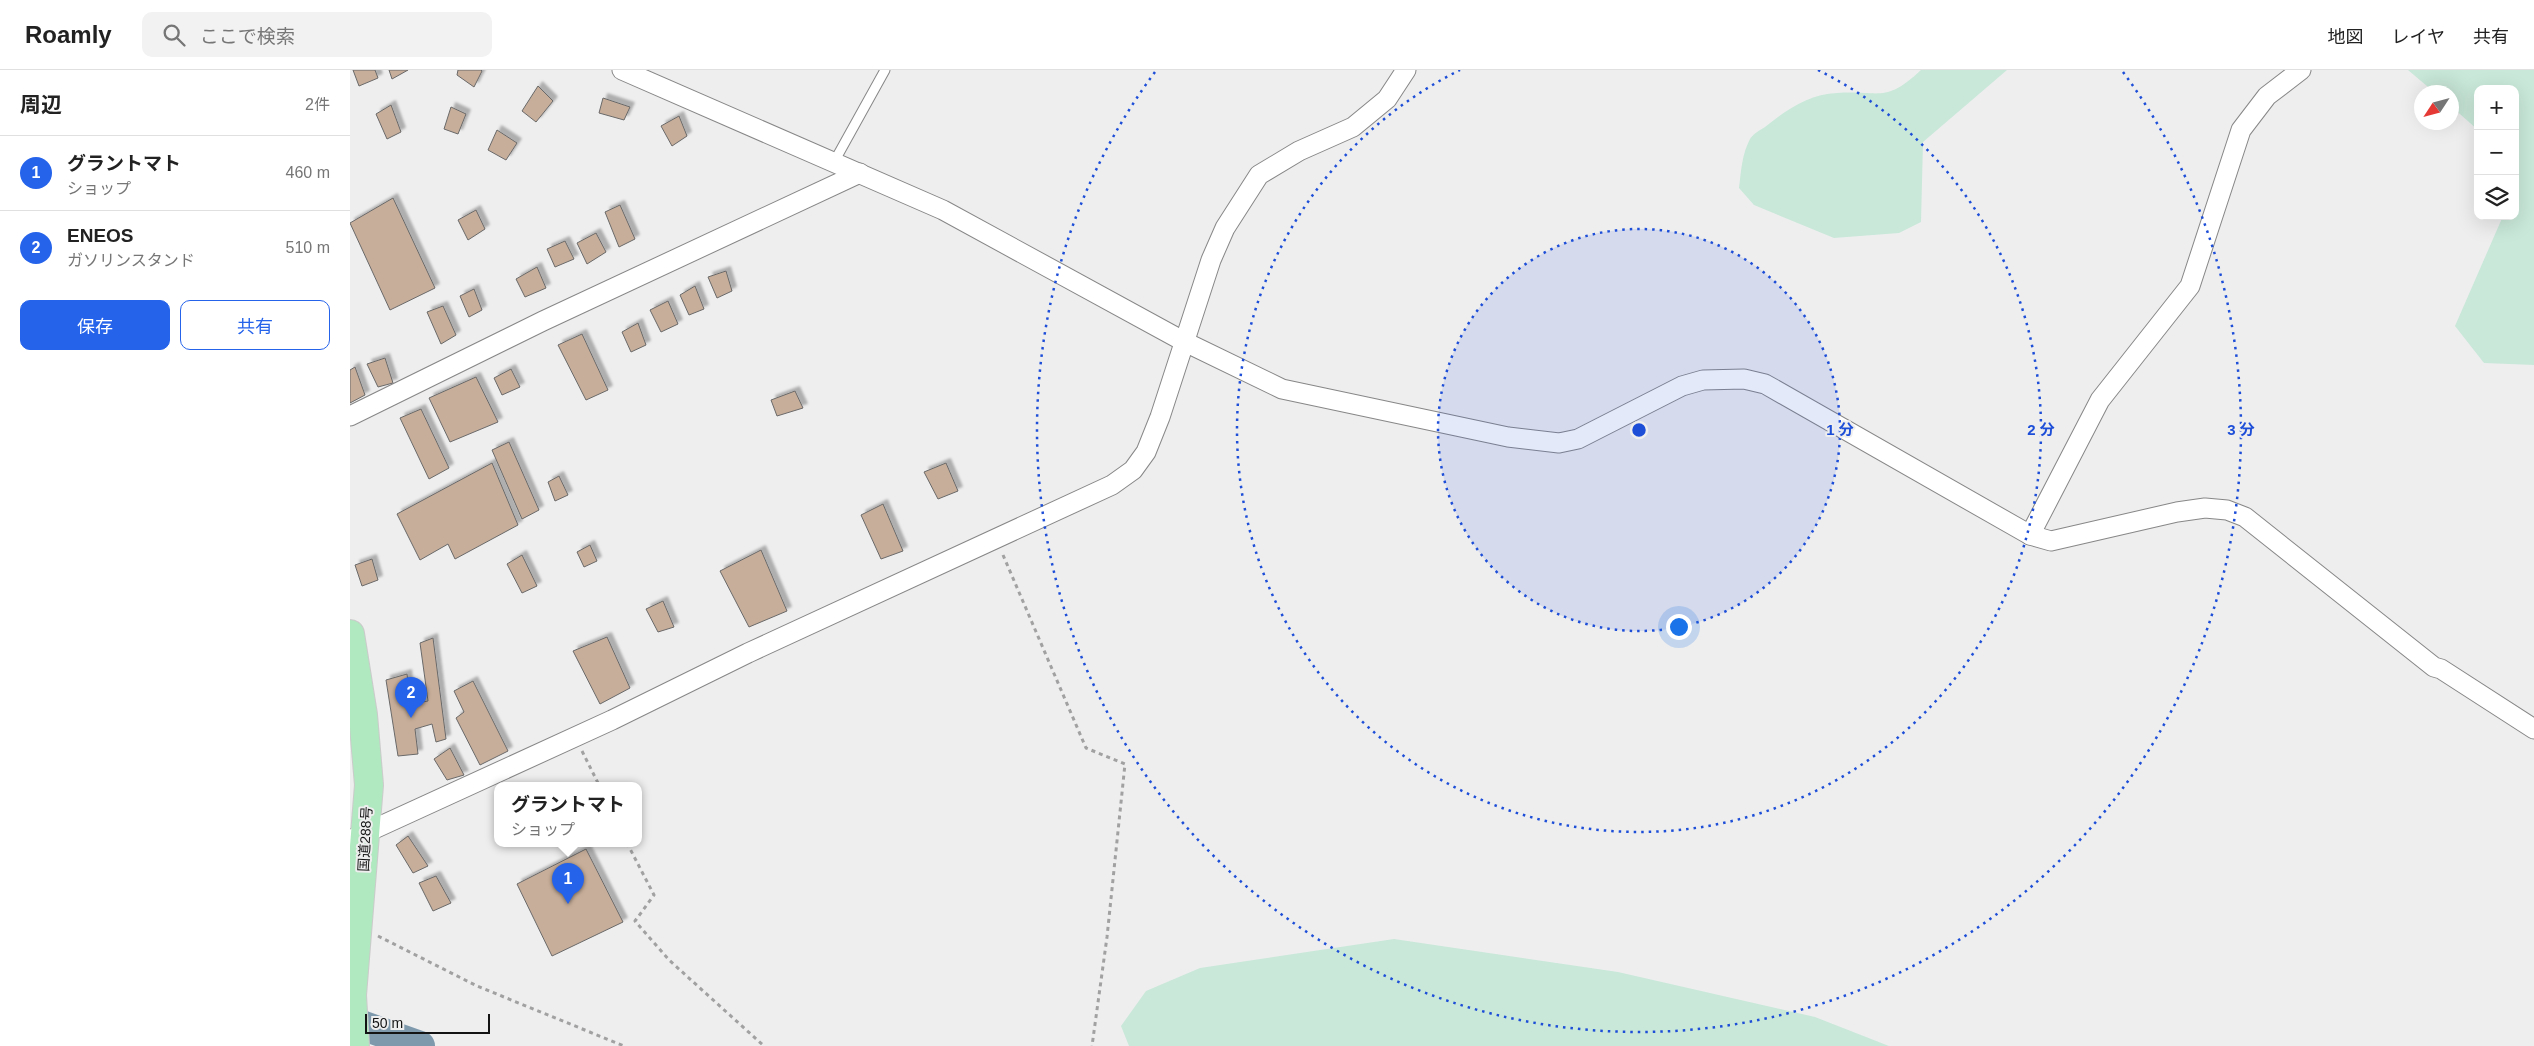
<!DOCTYPE html>
<html lang="ja">
<head>
<meta charset="utf-8">
<style>
  :root { --surface:#fff; --page:#f2f2f2; --text:#222; --muted:#767676; --line:#e0e0e0; --accent:#2563eb }
  body { margin:0; font-family:Helvetica,"Noto Sans JP",sans-serif; background:var(--page); color:var(--text) }
  .controls { position:absolute; right:15px; top:15px; display:grid; overflow:hidden; border-radius:10px; box-shadow:0 5px 20px #0002 }
  .controls button { width:45px; height:45px; display:grid; place-items:center; padding:0; border:0; border-bottom:1px solid var(--line); background:var(--surface); color:var(--text); font:25px sans-serif }
  .compass { position:absolute; left:2064px; top:15px; width:45px; height:45px; border-radius:50%; background:var(--surface); box-shadow:0 5px 20px #0002; rotate:234deg }
  .scale { position:absolute; left:15px; bottom:12px; width:125px; box-sizing:border-box; padding-left:5px; border:2px solid #131314; border-top:0; font-size:14px; line-height:18px; white-space:nowrap; color:#131314; -webkit-text-stroke:4px #eeeeef; paint-order:stroke }
  .you { position:absolute; left:1328px; top:556px; width:18px; height:18px; margin:-12px; border:4px solid #fff; border-radius:50%; background:#1a73e8; box-shadow:0 0 0 8px #1a73e833 }
  .badge { display:grid; place-items:center; width:32px; height:32px; border-radius:50%; background:var(--accent); color:#fff; font-size:16px; font-weight:700 }
  .pin { position:absolute; translate:-50% -41px; filter:drop-shadow(0 1px 2px #0008) }
  .pin::after { content:''; position:absolute; top:26px; width:18px; height:15px; background:inherit; clip-path:polygon(0 0,100% 0,50% 100%) }
  .popup { position:absolute; left:144px; top:712px; width:148px; height:65px; box-sizing:border-box; display:grid; place-content:center; border-radius:10px; background:var(--surface); filter:drop-shadow(0 1px 4px #0005); font-size:16px; white-space:nowrap; color:var(--muted) }
  .popup b { font-size:19px; color:var(--text) }
  .popup::after { content:''; position:absolute; left:50%; top:100%; margin-left:-10px; border:10px solid transparent; border-top-color:var(--surface) }
  .list { margin:0; padding:0; list-style:none }
  h2 { display:flex; justify-content:space-between; align-items:center; height:65px; margin:0; padding:0 20px; font-size:21px }
  h2 small { font-size:16px; font-weight:400; color:var(--muted) }
  .list li { display:grid; grid-template-columns:32px 1fr auto; gap:15px; align-items:center; box-sizing:border-box; height:75px; padding:0 20px; border-top:1px solid var(--line) }
  .list b { display:block; font-size:19px; white-space:nowrap }
  .list p { margin:0; font-size:16px; white-space:nowrap; color:var(--muted) }
  .list em { font-size:16px; font-style:normal; color:var(--muted) }
  .actions { display:flex; gap:10px; padding:15px 20px }
  .actions a { flex:1; padding:11px 0; border:1px solid var(--accent); border-radius:10px; text-align:center; font-size:18px; color:var(--accent) }
  .actions .main { background:var(--accent); color:#fff }
  .icon { flex:none; width:28px; height:28px; fill:none; stroke:currentColor; stroke-width:2; stroke-linecap:round; stroke-linejoin:round }
  .map { position:relative; flex:none; width:2184px; height:976px; overflow:hidden }
  header { display:flex; align-items:center; gap:30px; box-sizing:border-box; height:70px; padding:0 25px; background:var(--surface); border-bottom:1px solid var(--line) }
  header strong { font-size:24px }
  nav { display:flex; gap:28px; margin-inline-start:auto; font-size:18px }
  .search { width:350px; height:45px; background:var(--page); display:flex; align-items:center; gap:12px; box-sizing:border-box; padding:0 18px; border-radius:10px; color:var(--muted); font-size:19px }
  main { display:flex }
  aside { flex:1; background:var(--surface) }
  .map>svg:first-child { display:block }
  .green { fill:#c9e8d9 }
  .lines { fill:none; stroke-linecap:round; stroke-linejoin:round }
  .river { stroke:#7f99ac; stroke-width:30 }
  .building { fill:#c7ae9a; stroke:#6a6969; filter:url(#shadow) }
  .service-casing { stroke:#878788; stroke-width:11 }
  .minor-casing { stroke:#878788; stroke-width:21 }
  .trunk-casing { stroke:#cbcbcb; stroke-width:30 }
  .path { stroke:#a1a1a2; stroke-width:3; stroke-dasharray:4 4; stroke-linecap:butt }
  .service { stroke:#fff; stroke-width:9 }
  .minor { stroke:#fff; stroke-width:19 }
  .trunk { stroke:#b0e8bf; stroke-width:28 }
  .ring { fill:none; stroke:#1d4ed8; stroke-width:2.5; stroke-dasharray:2.5 5 }
  .labels { text-anchor:middle; dominant-baseline:central; stroke-width:4; stroke-linejoin:round; paint-order:stroke }
  .street-label { font-size:14px; fill:#131314; stroke:#eeeeef }
  .centre { fill:#1d4ed8; stroke:#eeeeef; stroke-width:2.5 }
  .ring-label { font-size:15px; text-anchor:middle; font-weight:bold; fill:#1d4ed8; stroke:#eeeeef; stroke-width:4; stroke-linejoin:round; paint-order:stroke }
</style>
</head>
<body>
<header>
<strong>Roamly</strong>
<div class="search"><svg class="icon" aria-label="search" viewBox="0 0 24 24"><circle cx="10" cy="10" r="6"/><path d="M15 15l6 6"/></svg>ここで検索</div>
<nav><a>地図</a><a>レイヤ</a><a>共有</a></nav>
</header>
<main>
<aside>
<h2>周辺<small>2件</small></h2>
<ul class="list">
<li><span class="badge">1</span><div><b>グラントマト</b><p>ショップ</p></div><em>460 m</em></li>
<li><span class="badge">2</span><div><b>ENEOS</b><p>ガソリンスタンド</p></div><em>510 m</em></li>
</ul>
<div class="actions"><a class="main">保存</a><a>共有</a></div>
</aside>
<div class="map">
<svg width="2184" height="976" viewBox="0 0 2184 976">
  <defs>
    <filter id="shadow"><feDropShadow dx="4.5" dy="-4.5" stdDeviation="1" flood-color="#0004"/></filter>
  </defs>
  <rect width="100%" height="100%" fill="#eeeeef"/>
  <g class="green">
    <path d="M1571,0H1657L1573,72L1571,152L1549,163L1484,168L1404,135L1389,118C1391,101 1392,84 1400,69C1403,64 1410,60 1415,57C1436,40 1459,24 1487,23C1530,20 1535,34 1571,0Z"/>
    <polygon points="2058,0 2184,0 2184,295 2134,293 2105,256 2153,146 2165,146 2165,19 2128,19 2128,60 2102,37 2102,22 2084,22"/>
    <polygon points="1044,869 1268,902 1465,947 1539,976 779,976 771,956 796,921 850,898"/>
  </g>
  <g class="lines">
    <polyline class="river" points="0,951 70,976"/>
  </g>
  <g class="building">
    <polygon points="3,0 25,0 28,8 9,16"/>
    <polygon points="39,0 58,0 42,9"/>
    <polygon points="108,0 131,0 132,1 124,17 107,5"/>
    <polygon points="188,16 203,31 186,52 172,41"/>
    <polygon points="253,28 280,37 274,50 249,43"/>
    <polygon points="41,35 51,62 37,69 26,44"/>
    <polygon points="101,37 116,44 108,64 94,59"/>
    <polygon points="329,46 337,66 322,76 311,56"/>
    <polygon points="147,60 167,73 156,90 138,80"/>
    <polygon points="43,128 85,218 40,240 0,153"/>
    <polygon points="270,135 285,169 269,177 255,142"/>
    <polygon points="126,140 135,159 118,170 108,150"/>
    <polygon points="246,163 256,182 237,194 227,173"/>
    <polygon points="215,171 224,189 205,197 197,179"/>
    <polygon points="187,197 196,218 175,227 166,209"/>
    <polygon points="376,201 382,221 367,228 358,207"/>
    <polygon points="345,216 354,239 339,245 330,225"/>
    <polygon points="124,219 132,240 119,247 110,226"/>
    <polygon points="318,231 328,254 311,262 300,240"/>
    <polygon points="93,236 106,265 91,274 77,242"/>
    <polygon points="288,253 296,275 281,282 272,262"/>
    <polygon points="232,264 258,320 236,330 208,275"/>
    <polygon points="35,288 43,313 28,317 17,294"/>
    <polygon points="5,297 15,325 0,333 0,300"/>
    <polygon points="161,299 170,317 152,325 144,308"/>
    <polygon points="126,307 148,352 100,372 79,328"/>
    <polygon points="445,321 453,338 427,346 421,330"/>
    <polygon points="71,339 99,398 79,409 50,348"/>
    <polygon points="159,372 189,440 172,449 142,380"/>
    <polygon points="142,393 168,455 105,489 98,474 70,490 47,444"/>
    <polygon points="596,393 608,421 588,429 574,402"/>
    <polygon points="209,406 218,425 205,431 198,412"/>
    <polygon points="533,434 553,481 531,489 511,445"/>
    <polygon points="240,475 247,491 234,497 227,482"/>
    <polygon points="411,480 437,541 399,557 370,501"/>
    <polygon points="172,485 187,516 172,523 157,494"/>
    <polygon points="22,489 28,510 12,516 5,495"/>
    <polygon points="313,531 324,557 308,562 296,539"/>
    <polygon points="257,567 280,618 250,634 223,581"/>
    <polygon points="83,568 96,669 86,672 82,654 65,659 68,684 48,686 36,610 57,604 61,634 78,631 70,573"/>
    <polygon points="123,611 158,681 130,695 106,648 114,642 104,621"/>
    <polygon points="100,678 114,705 97,710 84,689"/>
    <polygon points="58,766 78,796 63,803 46,775"/>
    <polygon points="236,779 273,852 202,886 167,814"/>
    <polygon points="86,806 101,833 83,841 69,813"/>
  </g>
  <g class="lines">
    <g class="service-casing">
      <polyline id="service" points="484,92 535,0"/>
    </g>
    <g class="minor-casing">
      <g id="minor">
        <polyline points="272,0 593,140 833,271 932,319 1158,367 1209,373 1228,369 1332,316 1353,310 1394,309 1415,314 1680,465 1701,471 1827,442 1855,438 1877,440 1895,447 2084,597 2091,599 2184,659"/>
        <polyline points="0,346 193,251 510,103"/>
        <polyline points="1680,465 1750,330 1840,216 1891,60 1917,26 1951,0"/>
        <polyline points="0,770 262,650 398,583 762,415 783,400 796,382 810,347 861,190 875,158 909,105 949,81 1003,57 1037,29 1056,0"/>
      </g>
    </g>
    <g class="trunk-casing">
      <polyline id="trunk" points="0,564 13,645 19,715 2,925 5,976"/>
    </g>
    <g class="path">
      <polyline points="653,485 736,678 775,694 757,867 742,976"/>
      <polyline points="232,681 249,715"/>
      <polyline points="277,773 304,825 285,851 319,890 414,976"/>
      <polyline points="28,866 127,916 274,976"/>
    </g>
    <use href="#service" class="service"/>
    <use href="#minor" class="minor"/>
    <use href="#trunk" class="trunk"/>
  </g>
  <circle cx="1289" cy="360" r="201" fill="#1d4ed8" fill-opacity=".12"/>
  <g class="ring">
    <circle cx="1289" cy="360" r="201"/>
    <path d="M1468 0A402 402 0 1 1 1110 0"/>
    <path d="M1773 2A602 602 0 1 1 805 2"/>
  </g>
  <g class="labels">
    <g class="street-label">
      <text transform="translate(15 769) rotate(-87)">国道288号</text>
    </g>
  </g>
  <circle cx="1289" cy="360" r="8" class="centre"/>
  <g class="ring-label">
    <text x="1490" y="365">1 分</text>
    <text x="1691" y="365">2 分</text>
    <text x="1891" y="365">3 分</text>
  </g>
</svg>
<div class="controls">
<button>+</button>
<button>−</button>
<button><svg class="icon" aria-label="layers" viewBox="0 0 24 24"><path d="M12 4l9 5-9 5-9-5zM3 14l9 5 9-5"/></svg></button>
</div>
<svg class="compass" viewBox="-18 -18 36 36"><path d="M0-13l5 13h-10z" fill="#e53935"/><path d="M0 13l5-13h-10z" fill="#767676"/></svg>
<div class="scale">50 m</div>
<div class="you"></div>
<div class="pin badge" style="left:218px;top:834px">1</div>
<div class="popup"><b>グラントマト</b>ショップ</div>
<div class="pin badge" style="left:61px;top:648px">2</div>
</div>
</main>
</body>
</html>
